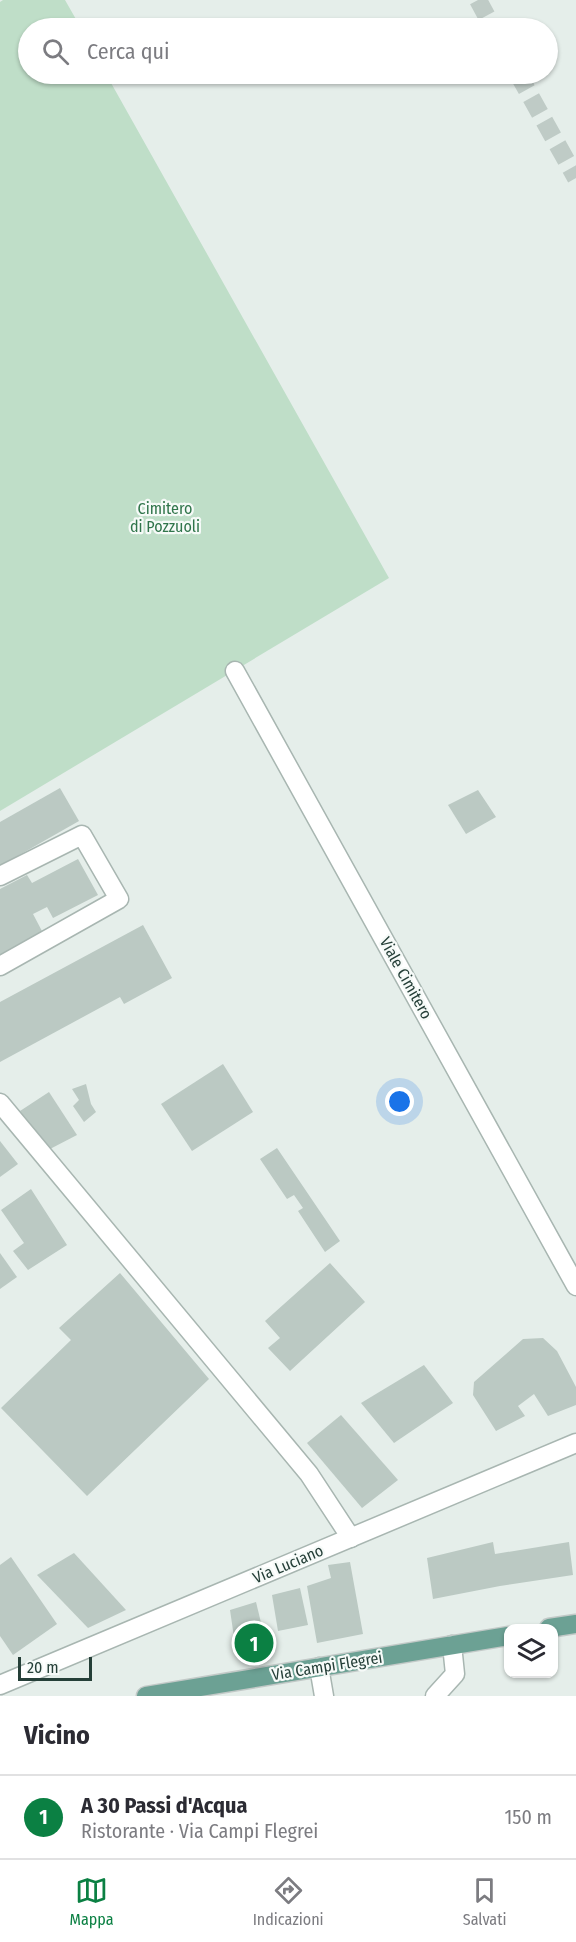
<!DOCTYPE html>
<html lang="it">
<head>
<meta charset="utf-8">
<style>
  :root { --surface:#fff; --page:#f7f7f7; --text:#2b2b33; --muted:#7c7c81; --line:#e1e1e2; --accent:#0b8043 }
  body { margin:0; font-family:"Fira Sans Condensed",sans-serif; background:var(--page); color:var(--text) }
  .controls { position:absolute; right:18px; bottom:18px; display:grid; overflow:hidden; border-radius:12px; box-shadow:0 2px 4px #0004 }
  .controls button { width:54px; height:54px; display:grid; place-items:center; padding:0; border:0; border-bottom:2px solid var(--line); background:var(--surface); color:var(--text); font:30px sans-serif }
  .scale { position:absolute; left:18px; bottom:15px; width:74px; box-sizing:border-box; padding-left:6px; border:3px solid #253f38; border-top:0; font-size:16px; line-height:21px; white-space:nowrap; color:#253f38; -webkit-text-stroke:4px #f6faf8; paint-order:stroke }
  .you { position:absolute; left:400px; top:1102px; width:21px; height:21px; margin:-15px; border:4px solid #fff; border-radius:50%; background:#1a73e8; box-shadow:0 0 0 9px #1a73e833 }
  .badge { display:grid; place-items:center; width:39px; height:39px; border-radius:50%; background:var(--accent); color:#fff; font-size:20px; font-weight:700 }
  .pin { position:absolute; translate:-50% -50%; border:3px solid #fff; box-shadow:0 2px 6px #0006 }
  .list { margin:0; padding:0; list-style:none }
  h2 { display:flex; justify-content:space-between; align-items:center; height:78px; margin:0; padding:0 24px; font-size:26px }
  h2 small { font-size:20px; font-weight:400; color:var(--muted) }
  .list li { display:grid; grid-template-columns:39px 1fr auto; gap:18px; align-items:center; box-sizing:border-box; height:84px; padding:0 24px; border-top:2px solid var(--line) }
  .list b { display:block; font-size:22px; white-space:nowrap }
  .list p { margin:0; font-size:20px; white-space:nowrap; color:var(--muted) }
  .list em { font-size:20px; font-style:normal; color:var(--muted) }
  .icon { flex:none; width:33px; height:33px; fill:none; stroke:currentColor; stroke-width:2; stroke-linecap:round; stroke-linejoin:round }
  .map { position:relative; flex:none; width:576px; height:1696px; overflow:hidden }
  .search { position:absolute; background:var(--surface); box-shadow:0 2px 4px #0004; left:18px; right:18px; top:18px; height:66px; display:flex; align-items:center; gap:15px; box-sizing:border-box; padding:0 21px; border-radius:33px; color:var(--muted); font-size:22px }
  .sheet { height:162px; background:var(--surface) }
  nav { display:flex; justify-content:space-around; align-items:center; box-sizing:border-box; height:84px; border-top:2px solid var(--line); background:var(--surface); font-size:16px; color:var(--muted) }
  nav a { display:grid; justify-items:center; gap:3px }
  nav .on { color:var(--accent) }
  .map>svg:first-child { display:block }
  .green { fill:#bfdec8 }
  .building { fill:#bbc9c3 }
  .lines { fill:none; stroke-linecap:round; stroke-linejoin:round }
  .minor-tunnel { stroke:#bfcbc6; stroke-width:18; stroke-dasharray:18 9; stroke-linecap:butt }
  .minor-casing { stroke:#a8b6b1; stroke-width:21 }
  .major-casing { stroke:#c2c9c7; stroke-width:21 }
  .minor { stroke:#fff; stroke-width:18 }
  .major { stroke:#6ca194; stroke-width:18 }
  .labels { text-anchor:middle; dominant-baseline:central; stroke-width:4.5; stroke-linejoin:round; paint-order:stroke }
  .park-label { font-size:16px; fill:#30754b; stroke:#f6faf8 }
  .street-label { font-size:16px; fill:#253f38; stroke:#f6faf8 }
</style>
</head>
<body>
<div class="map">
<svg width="576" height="1696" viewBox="0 0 576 1696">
  <rect width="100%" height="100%" fill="#e5eeea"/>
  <polygon class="green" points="3,0 65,0 81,28 28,28 28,74 106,74 389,578 0,811 0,2"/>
  <g class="building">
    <polygon points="60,788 79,821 0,866 0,822"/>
    <polygon points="478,790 496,817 466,834 448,805"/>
    <polygon points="78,859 98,895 53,918 47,907 33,914 43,933 0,955 0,889 27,875 32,883"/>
    <polygon points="143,925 172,978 124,1004 120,997 0,1062 0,1002"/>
    <polygon points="223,1064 253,1112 192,1151 161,1104"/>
    <polygon points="86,1084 91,1104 96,1112 84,1122 73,1106 79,1100 72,1089"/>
    <polygon points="49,1092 77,1135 50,1149 20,1111"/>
    <polygon points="0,1141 18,1164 0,1177"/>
    <polygon points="277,1148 340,1241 325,1252 298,1211 303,1208 294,1195 287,1199 260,1159"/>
    <polygon points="31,1189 67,1245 28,1270 13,1251 24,1243 1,1210"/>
    <polygon points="0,1253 17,1277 0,1289"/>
    <polygon points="330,1263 365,1302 290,1371 268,1348 280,1338 265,1321"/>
    <polygon points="120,1273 209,1379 87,1496 1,1408 71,1340 59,1328"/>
    <polygon points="543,1338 557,1351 576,1387 576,1405 548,1416 534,1394 518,1406 525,1416 496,1431 473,1395 474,1382 523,1339"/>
    <polygon points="424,1365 453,1403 394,1443 361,1403"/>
    <polygon points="341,1415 398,1480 362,1508 307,1443"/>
    <polygon points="493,1542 495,1554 569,1542 573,1575 500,1586 433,1599 427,1558"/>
    <polygon points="74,1553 126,1610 88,1628 37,1575"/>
    <polygon points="11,1557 57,1624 13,1655 0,1636 0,1565"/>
    <polygon points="350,1562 363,1634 317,1643 307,1586 331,1578 328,1565"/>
    <polygon points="300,1588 308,1625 278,1631 272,1595"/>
    <polygon points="256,1602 265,1639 235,1644 230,1610"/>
  </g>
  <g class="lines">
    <g class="minor-tunnel">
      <polyline points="478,0 493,28"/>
      <polyline points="518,74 576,178"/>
    </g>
    <g class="minor-casing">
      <g id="minor">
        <polyline points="235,671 576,1286"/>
        <polyline points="0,876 82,835 119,899 0,966"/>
        <polyline points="0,1103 309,1474 351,1538"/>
        <polyline points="319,1667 324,1696"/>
        <polyline points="0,1685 576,1443"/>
        <polyline points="435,1696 455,1674 452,1645"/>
      </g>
    </g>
    <g class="major-casing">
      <g id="major">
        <polyline points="549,1628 576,1624"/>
        <polyline points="146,1696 508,1636"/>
      </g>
    </g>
    <use href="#minor" class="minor"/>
    <use href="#major" class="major"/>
  </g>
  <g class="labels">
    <g class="park-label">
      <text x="165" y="508">Cimitero<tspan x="165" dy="18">di Pozzuoli</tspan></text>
    </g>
    <g class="street-label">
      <text transform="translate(406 978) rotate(61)">Viale Cimitero</text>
      <text transform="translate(288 1564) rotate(-23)">Via Luciano</text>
      <text transform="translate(327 1666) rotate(-9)">Via Campi Flegrei</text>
    </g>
  </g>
</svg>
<div class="controls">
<button><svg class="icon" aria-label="layers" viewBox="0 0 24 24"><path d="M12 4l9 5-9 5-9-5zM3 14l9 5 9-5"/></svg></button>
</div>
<div class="scale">20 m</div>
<div class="you"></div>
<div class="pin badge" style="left:254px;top:1643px">1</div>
<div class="search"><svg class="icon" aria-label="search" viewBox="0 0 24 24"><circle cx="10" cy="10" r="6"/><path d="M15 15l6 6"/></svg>Cerca qui</div>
</div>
<section class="sheet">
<h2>Vicino<small></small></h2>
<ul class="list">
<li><span class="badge">1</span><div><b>A 30 Passi d'Acqua</b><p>Ristorante · Via Campi Flegrei</p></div><em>150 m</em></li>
</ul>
</section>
<nav>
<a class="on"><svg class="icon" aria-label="map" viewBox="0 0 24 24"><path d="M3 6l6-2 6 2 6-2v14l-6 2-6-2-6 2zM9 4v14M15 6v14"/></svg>Mappa</a>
<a><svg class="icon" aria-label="directions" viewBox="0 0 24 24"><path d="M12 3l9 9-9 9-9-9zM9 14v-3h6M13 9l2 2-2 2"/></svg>Indicazioni</a>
<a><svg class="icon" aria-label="saved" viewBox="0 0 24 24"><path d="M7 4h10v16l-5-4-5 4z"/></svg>Salvati</a>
</nav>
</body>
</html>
